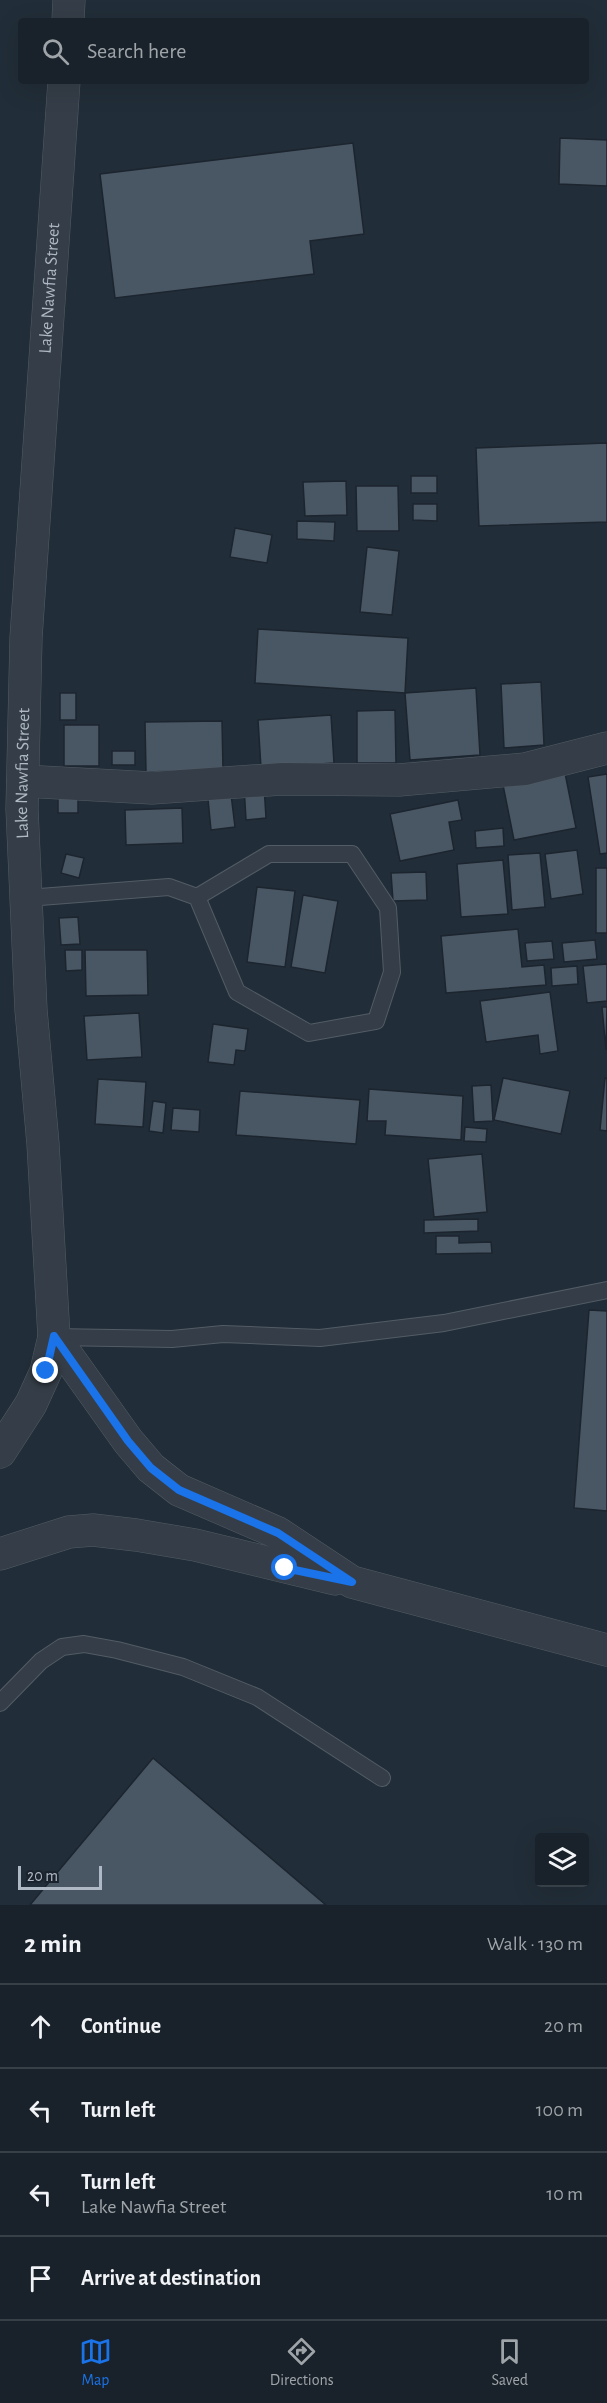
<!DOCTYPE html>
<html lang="en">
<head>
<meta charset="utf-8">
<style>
  :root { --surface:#19222a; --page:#222a32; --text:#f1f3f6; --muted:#9fa4a8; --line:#373f47; --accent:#1a73e8 }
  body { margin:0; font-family:"Alegreya Sans",sans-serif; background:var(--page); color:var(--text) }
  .controls { position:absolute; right:18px; bottom:18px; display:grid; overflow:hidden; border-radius:6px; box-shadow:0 6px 24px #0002 }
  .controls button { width:54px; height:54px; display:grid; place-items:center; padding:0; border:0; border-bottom:2px solid var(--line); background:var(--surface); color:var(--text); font:30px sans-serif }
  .scale { position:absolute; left:18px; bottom:15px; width:84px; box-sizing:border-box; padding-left:6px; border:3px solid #afb9c5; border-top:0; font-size:16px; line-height:21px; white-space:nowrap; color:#afb9c5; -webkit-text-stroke:4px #1a232d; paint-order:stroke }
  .stop { position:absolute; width:18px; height:18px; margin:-14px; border:4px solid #1a73e8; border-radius:50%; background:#fff }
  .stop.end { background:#1a73e8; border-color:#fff; box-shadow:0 2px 6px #0008 }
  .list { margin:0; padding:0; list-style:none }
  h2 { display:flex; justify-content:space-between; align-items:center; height:78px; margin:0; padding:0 24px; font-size:26px }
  h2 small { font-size:20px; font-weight:400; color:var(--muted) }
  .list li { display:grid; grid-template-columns:39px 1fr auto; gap:18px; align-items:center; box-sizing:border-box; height:84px; padding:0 24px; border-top:2px solid var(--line) }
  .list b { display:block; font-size:22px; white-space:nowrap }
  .list p { margin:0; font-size:20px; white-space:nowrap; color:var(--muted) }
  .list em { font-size:20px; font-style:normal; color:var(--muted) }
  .icon { flex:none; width:33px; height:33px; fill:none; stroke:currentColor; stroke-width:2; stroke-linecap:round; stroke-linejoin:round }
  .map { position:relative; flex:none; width:607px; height:1905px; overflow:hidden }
  .search { position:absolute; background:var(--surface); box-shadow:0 6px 24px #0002; left:18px; right:18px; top:18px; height:66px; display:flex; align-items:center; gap:15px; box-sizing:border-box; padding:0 21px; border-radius:6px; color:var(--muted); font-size:22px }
  .sheet { height:414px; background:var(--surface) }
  nav { display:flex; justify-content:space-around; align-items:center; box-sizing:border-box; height:84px; border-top:2px solid var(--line); background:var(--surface); font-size:16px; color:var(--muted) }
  nav a { display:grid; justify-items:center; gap:3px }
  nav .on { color:var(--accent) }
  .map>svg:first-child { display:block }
  .building { fill:#495764; stroke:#1c252f; stroke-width:1.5 }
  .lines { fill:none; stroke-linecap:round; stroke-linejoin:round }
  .service-casing { stroke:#525c66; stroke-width:18 }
  .minor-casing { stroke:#525c66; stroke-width:33 }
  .service { stroke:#353e48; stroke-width:16 }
  .minor { stroke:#353e48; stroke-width:32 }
  .route { stroke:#1a73e8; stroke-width:8 }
  .labels { text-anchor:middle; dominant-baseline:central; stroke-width:6; stroke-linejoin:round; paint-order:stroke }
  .street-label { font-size:18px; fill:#afb9c5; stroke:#1a232d }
</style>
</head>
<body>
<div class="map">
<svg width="607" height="1905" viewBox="0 0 607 1905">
  <rect width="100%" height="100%" fill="#212d38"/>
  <g class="building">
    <polygon points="560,138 607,140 607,186 559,184"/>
    <polygon points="353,143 364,234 310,241 314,274 115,298 100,174"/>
    <polygon points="607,443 607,522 479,526 476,448"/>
    <rect x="411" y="476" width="26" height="17"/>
    <polygon points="346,481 347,515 305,516 303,482"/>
    <polygon points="356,486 398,486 399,531 357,531"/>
    <polygon points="413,504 437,504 437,521 413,520"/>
    <polygon points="297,521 335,522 334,541 297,539"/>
    <polygon points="235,528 272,535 267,563 230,557"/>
    <polygon points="367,547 399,551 392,615 360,612"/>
    <polygon points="258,629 408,638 405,693 255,683"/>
    <polygon points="541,682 544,745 504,748 501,684"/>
    <polygon points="476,688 480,755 410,760 405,693"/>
    <rect x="60" y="693" width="16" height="27"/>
    <polygon points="395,710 396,763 357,763 357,711"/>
    <polygon points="331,715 334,763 261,768 258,720"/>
    <polygon points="222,721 223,770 146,772 145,722"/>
    <rect x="64" y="725" width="35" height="41"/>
    <rect x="112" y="751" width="23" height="14"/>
    <polygon points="565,773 576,828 514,840 503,785"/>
    <polygon points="607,774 607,853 600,854 588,777"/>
    <polygon points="264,785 266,818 246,820 244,786"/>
    <polygon points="230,786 235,827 211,830 207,789"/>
    <polygon points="58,795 78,796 78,813 58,813"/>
    <polygon points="458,800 462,820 449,822 454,850 400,861 390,814"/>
    <polygon points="182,808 183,843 126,845 125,810"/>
    <polygon points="503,828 504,846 476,848 475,831"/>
    <polygon points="577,850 583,894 551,899 545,854"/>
    <polygon points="540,853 545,907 512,910 508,855"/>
    <polygon points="66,854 84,858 79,878 61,873"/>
    <polygon points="503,860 508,914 461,917 457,864"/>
    <rect x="596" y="868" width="11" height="65"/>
    <polygon points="426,872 427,900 393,901 391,873"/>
    <polygon points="257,887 295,891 285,967 247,962"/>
    <polygon points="303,895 338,901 325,973 291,967"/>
    <polygon points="78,917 80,944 61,945 59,918"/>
    <polygon points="518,929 522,967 544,965 546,985 446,993 441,936"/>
    <polygon points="595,940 597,959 564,962 562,943"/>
    <polygon points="552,941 554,959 527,961 525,943"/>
    <polygon points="65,950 82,950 82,970 66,971"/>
    <polygon points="85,950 147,950 148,995 86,996"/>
    <polygon points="607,964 607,1001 587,1003 583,966"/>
    <polygon points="577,966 578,984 552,986 551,968"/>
    <polygon points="550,992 558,1051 540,1054 538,1035 486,1042 480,1001"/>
    <polygon points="602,1007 607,1007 606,1050"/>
    <polygon points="139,1013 142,1057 87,1060 84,1016"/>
    <polygon points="213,1024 248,1029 245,1051 236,1050 234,1065 208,1062"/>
    <polygon points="503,1078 570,1091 561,1134 494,1120"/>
    <polygon points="605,1078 607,1079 607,1131 600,1130"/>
    <polygon points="98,1079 146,1082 143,1127 95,1124"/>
    <polygon points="491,1085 493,1121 474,1122 472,1086"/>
    <polygon points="369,1089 463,1096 461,1140 385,1135 386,1121 367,1121"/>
    <polygon points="240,1091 360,1100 356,1144 236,1135"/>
    <polygon points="153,1101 166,1103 163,1133 149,1131"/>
    <polygon points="173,1108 200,1110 199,1132 171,1130"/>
    <polygon points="465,1127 487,1129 486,1142 464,1141"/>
    <polygon points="482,1154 487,1212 434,1217 428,1159"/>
    <polygon points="478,1219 478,1231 424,1233 424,1220"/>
    <polygon points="436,1236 459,1236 459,1243 491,1242 492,1253 436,1254"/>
    <polygon points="589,1310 607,1311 607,1511 574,1508"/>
    <polygon points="153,1758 326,1905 30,1905"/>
  </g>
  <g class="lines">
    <g class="service-casing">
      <g id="service">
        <polyline points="27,898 169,887 197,897 237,992 309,1033 376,1021 392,972 388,908 352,854 269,854 197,897"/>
        <polyline points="54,1337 172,1339 223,1334 320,1338 444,1323 607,1290"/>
        <polyline points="0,1703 41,1661 62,1647 84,1644 117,1650 183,1667 257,1697 382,1778"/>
      </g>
    </g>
    <g class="minor-casing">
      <g id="minor">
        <polyline points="68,21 69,0"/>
        <polyline points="23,781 152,788 282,779 399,780 525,769 607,748"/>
        <polyline points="54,1337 128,1441 151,1468 179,1490 278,1533 352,1582 607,1650"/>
        <path id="s1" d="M0,1452L31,1404L46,1371L54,1337L43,1144L31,1010L22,809L26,638L64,81"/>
        <polyline points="0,1554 69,1532 93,1530 136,1535 195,1545 335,1579"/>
      </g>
    </g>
    <use href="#service" class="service"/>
    <use href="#minor" class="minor"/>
  </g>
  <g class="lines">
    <polyline class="route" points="46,1371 54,1336 128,1441 151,1468 179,1490 278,1533 352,1582 285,1568"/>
  </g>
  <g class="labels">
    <g class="street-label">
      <text stroke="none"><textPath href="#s1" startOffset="1179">Lake Nawfia Street</textPath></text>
      <text stroke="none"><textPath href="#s1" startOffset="693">Lake Nawfia Street</textPath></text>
    </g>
  </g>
</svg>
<div class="controls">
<button><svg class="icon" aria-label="layers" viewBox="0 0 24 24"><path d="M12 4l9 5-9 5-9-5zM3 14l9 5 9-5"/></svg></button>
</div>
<div class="scale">20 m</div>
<div class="stop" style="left:285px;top:1568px"></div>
<div class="stop end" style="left:46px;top:1371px"></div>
<div class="search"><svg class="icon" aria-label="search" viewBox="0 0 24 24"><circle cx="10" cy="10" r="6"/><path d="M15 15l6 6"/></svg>Search here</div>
</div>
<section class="sheet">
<h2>2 min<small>Walk · 130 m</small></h2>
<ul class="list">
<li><svg class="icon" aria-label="ahead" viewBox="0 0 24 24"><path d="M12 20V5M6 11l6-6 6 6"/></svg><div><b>Continue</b></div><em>20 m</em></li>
<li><svg class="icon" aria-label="left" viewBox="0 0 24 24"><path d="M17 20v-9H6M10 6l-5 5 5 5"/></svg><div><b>Turn left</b></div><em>100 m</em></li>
<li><svg class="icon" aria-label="left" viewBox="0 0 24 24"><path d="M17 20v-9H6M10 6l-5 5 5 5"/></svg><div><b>Turn left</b><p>Lake Nawfia Street</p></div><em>10 m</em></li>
<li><svg class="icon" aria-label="arrive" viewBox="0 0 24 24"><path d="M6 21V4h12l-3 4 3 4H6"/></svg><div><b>Arrive at destination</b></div></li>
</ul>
</section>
<nav>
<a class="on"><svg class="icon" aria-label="map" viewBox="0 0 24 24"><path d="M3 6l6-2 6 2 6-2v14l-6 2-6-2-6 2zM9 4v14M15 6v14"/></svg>Map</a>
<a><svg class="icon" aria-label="directions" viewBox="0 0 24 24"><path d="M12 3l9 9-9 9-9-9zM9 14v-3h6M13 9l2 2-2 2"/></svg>Directions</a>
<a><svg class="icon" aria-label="saved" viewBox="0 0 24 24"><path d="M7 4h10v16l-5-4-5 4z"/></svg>Saved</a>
</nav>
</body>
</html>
